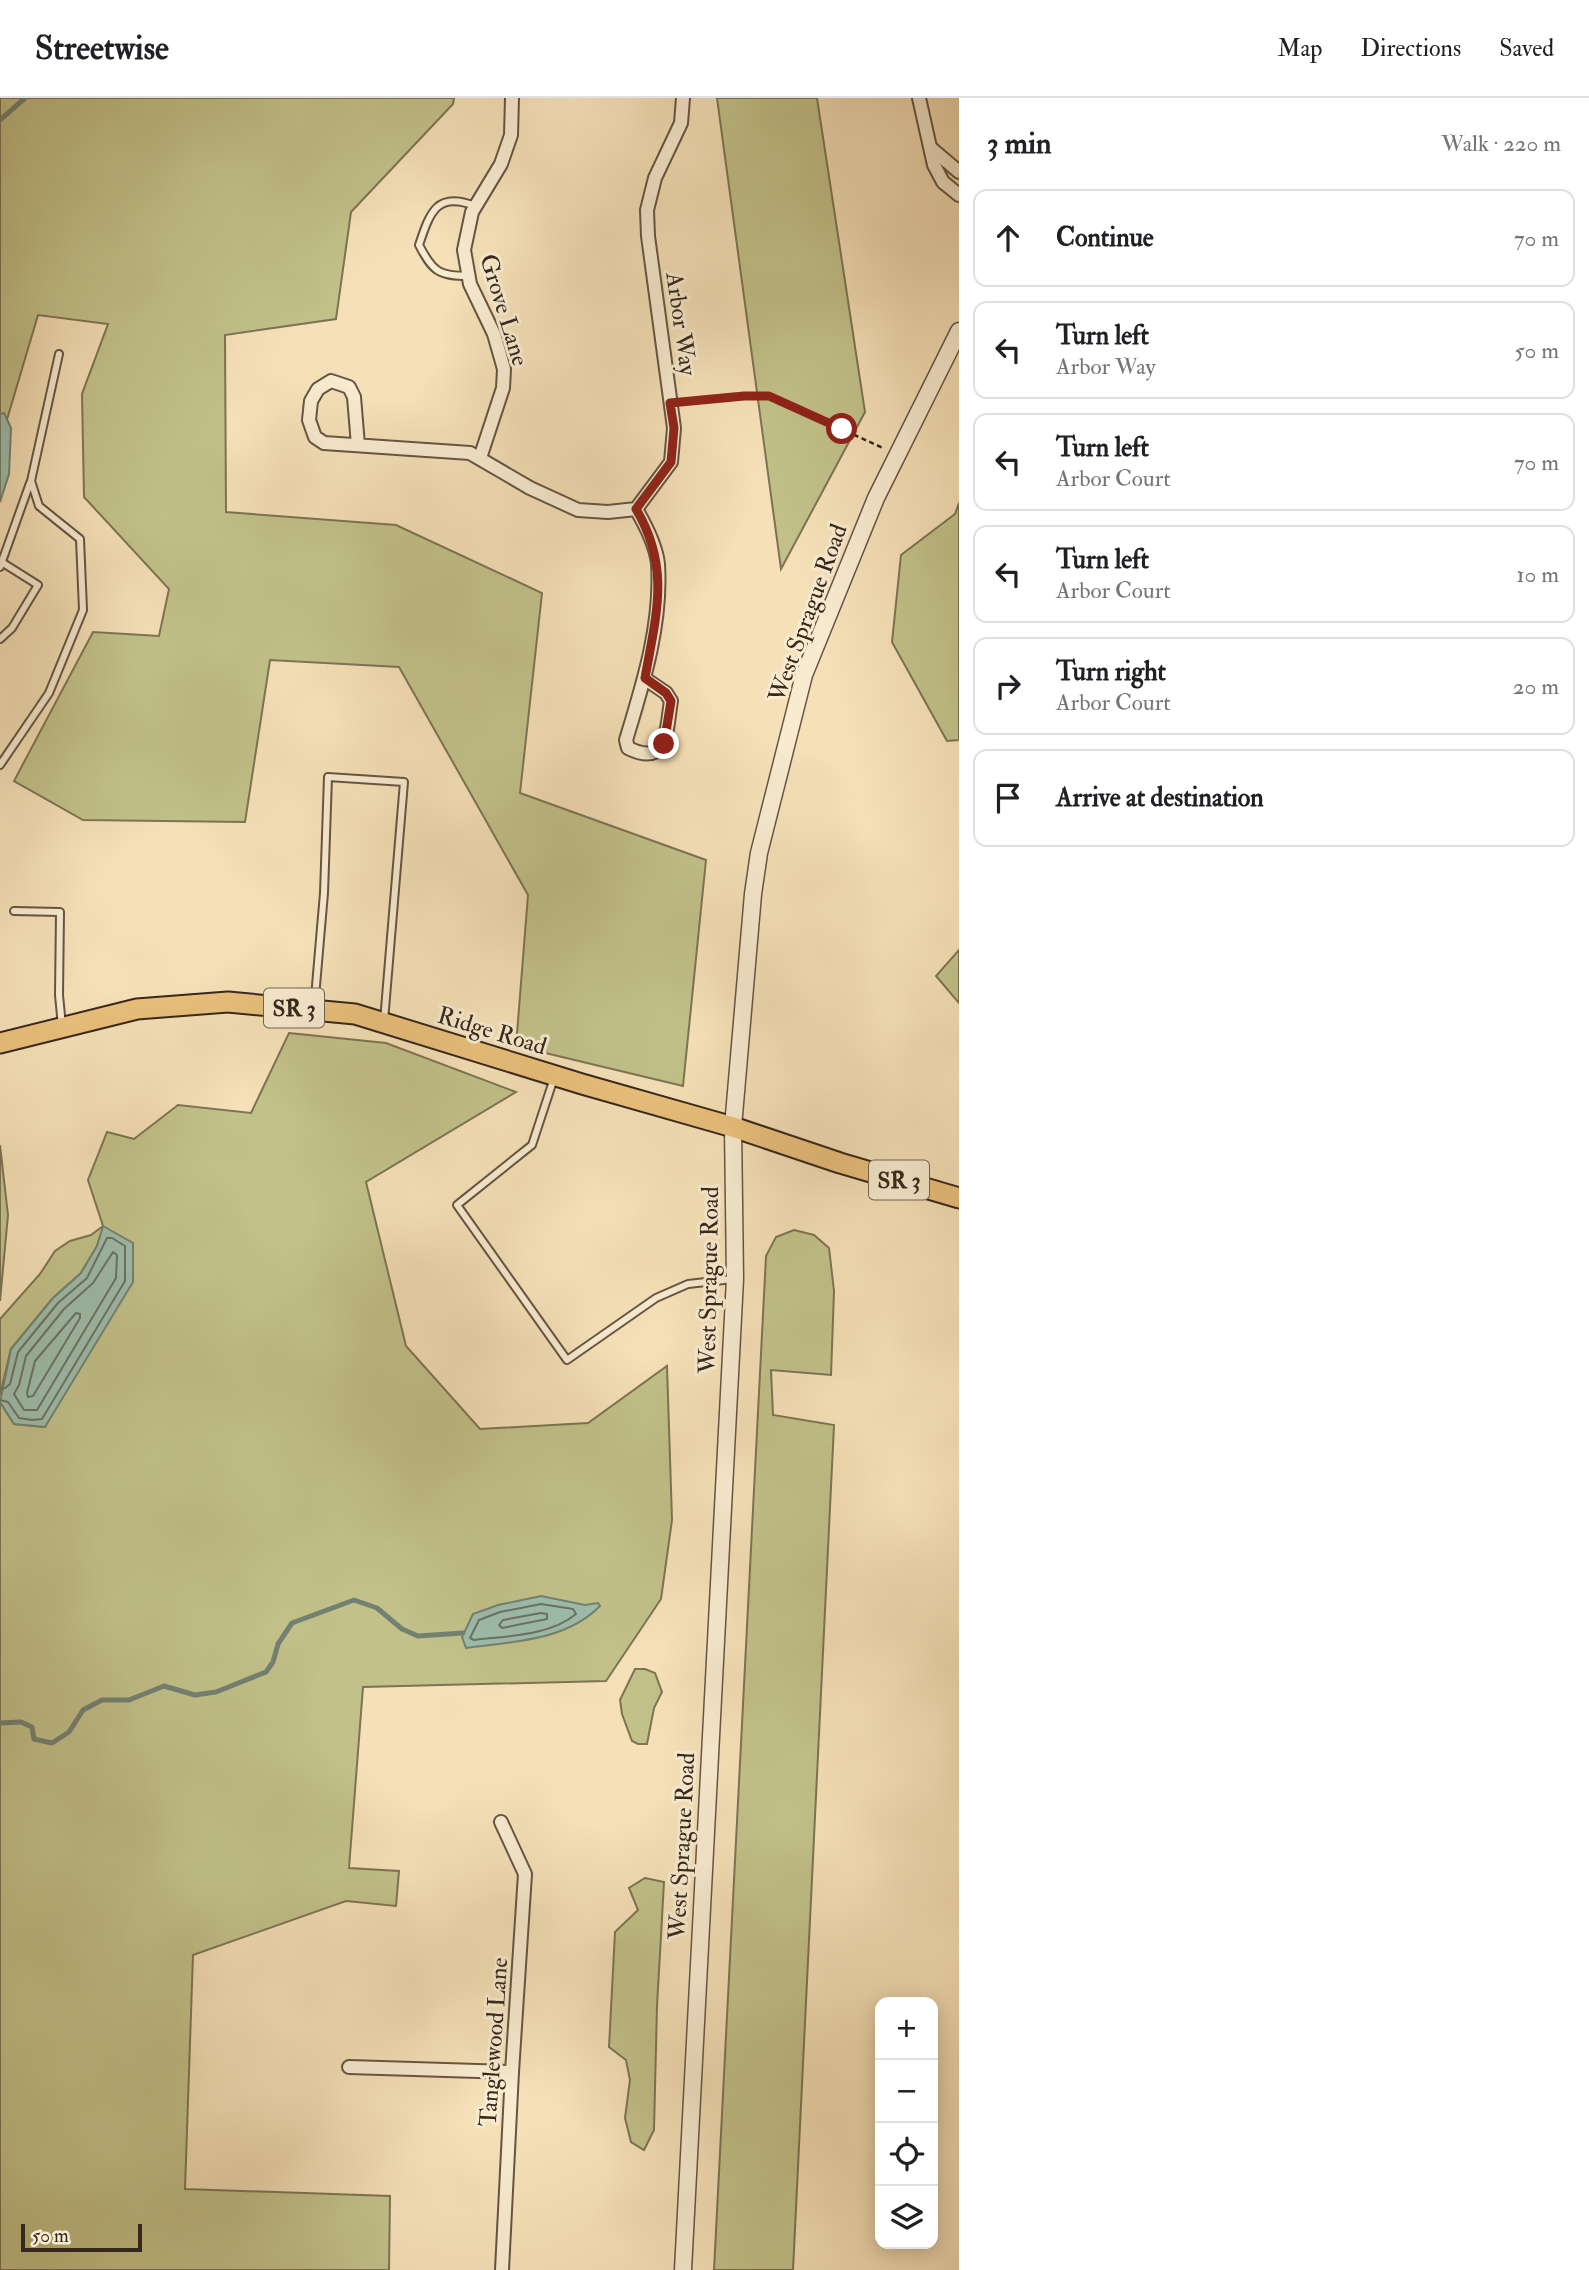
<!DOCTYPE html>
<html lang="en">
<head>
<meta charset="utf-8">
<style>
  :root { --surface:#fff; --page:#f6f6f6; --text:#202124; --muted:#757577; --line:#e0e0e0 }
  body { margin:0; font-family:"IM FELL Double Pica",serif; background:var(--page); color:var(--text) }
  .controls { position:absolute; right:21px; bottom:21px; display:grid; overflow:hidden; border-radius:14px; box-shadow:0 4px 18px #0003 }
  .controls button { width:63px; height:63px; display:grid; place-items:center; padding:0; border:0; border-bottom:2px solid var(--line); background:var(--surface); color:var(--text); font:35px sans-serif }
  .scale { position:absolute; left:21px; bottom:18px; width:121px; box-sizing:border-box; padding-left:7px; border:4px solid #35271c; border-top:0; font-size:19px; line-height:24px; white-space:nowrap; color:#35271c; -webkit-text-stroke:5px #f8ebd0; paint-order:stroke }
  .stop { position:absolute; width:21px; height:21px; margin:-16px; border:5px solid #8f2418; border-radius:50%; background:#fff }
  .stop.end { background:#8f2418; border-color:#fff; box-shadow:0 2px 7px #0008 }
  .list { margin:0; padding:0; list-style:none }
  h2 { display:flex; justify-content:space-between; align-items:center; height:91px; margin:0; padding:0 28px; font-size:30px }
  h2 small { font-size:23px; font-weight:400; color:var(--muted) }
  .list li { display:grid; grid-template-columns:46px 1fr auto; gap:21px; align-items:center; box-sizing:border-box; height:98px; margin:0 14px 14px; padding:0 14px; border:2px solid var(--line); border-radius:14px }
  .list b { display:block; font-size:26px; white-space:nowrap }
  .list p { margin:0; font-size:23px; white-space:nowrap; color:var(--muted) }
  .list em { font-size:23px; font-style:normal; color:var(--muted) }
  .icon { flex:none; width:38px; height:38px; fill:none; stroke:currentColor; stroke-width:2; stroke-linecap:round; stroke-linejoin:round }
  .map { position:relative; flex:none; width:959px; height:2172px; overflow:hidden }
  header { display:flex; align-items:center; gap:42px; box-sizing:border-box; height:98px; padding:0 35px; background:var(--surface); border-bottom:2px solid var(--line) }
  header strong { font-size:33px }
  nav { display:flex; gap:38px; margin-inline-start:auto; font-size:24px }
  main { display:flex }
  aside { flex:1; background:var(--surface) }
  .map>svg:first-child { display:block }
  .green { fill:#c2c18a; stroke:#7c7453; stroke-width:2 }
  .water { fill:#9dbdac; stroke:#738172; stroke-width:2 }
  .lines { fill:none; stroke-linecap:round; stroke-linejoin:round }
  .shore { stroke:#697264; stroke-width:2 }
  .stream { stroke:#738172; stroke-width:5 }
  .service-casing { stroke:#655543; stroke-width:10 }
  .minor-casing { stroke:#655543; stroke-width:16 }
  .tertiary-casing { stroke:#655543; stroke-width:19 }
  .primary-casing { stroke:#35271c; stroke-width:23 }
  .path { stroke:#35271c; stroke-width:2.5; stroke-dasharray:5 3.5; stroke-linecap:butt }
  .service { stroke:#f8ebd0; stroke-width:6 }
  .minor { stroke:#f8ebd0; stroke-width:12 }
  .tertiary { stroke:#f8ebd0; stroke-width:16 }
  .primary { stroke:#eac07c; stroke-width:19 }
  .route { stroke:#8f2418; stroke-width:9 }
  .labels { text-anchor:middle; dominant-baseline:central; stroke-width:6; stroke-linejoin:round; paint-order:stroke }
  .shield { fill:#f8ebd0; stroke:#706252; stroke-width:2 }
  .shield-label { font-size:23px; font-weight:bold; fill:#35271c }
  .street-label { font-size:24px; fill:#35271c; stroke:#f8ebd0 }
</style>
</head>
<body>
<header>
<strong>Streetwise</strong>
<nav><a>Map</a><a>Directions</a><a>Saved</a></nav>
</header>
<main>
<div class="map">
<svg width="959" height="2172" viewBox="0 0 959 2172">
  <rect width="100%" height="100%" fill="#f5e0b7"/>
  <filter id="stains"><feTurbulence type="fractalNoise" baseFrequency=".00286" numOctaves="4"/><feColorMatrix values="0 0 0 0 .2 0 0 0 0 .09 0 0 0 0 .02 0 0 0 .5 -.17"/></filter>
  <radialGradient id="worn" r=".72"><stop offset=".6" stop-color="#630" stop-opacity="0"/><stop offset="1" stop-color="#630" stop-opacity=".3"/></radialGradient>
  <g class="green">
    <polygon points="0,0 454,0 453,6 351,114 336,221 225,237 226,414 396,427 542,495 520,695 706,762 683,988 516,948 528,797 399,569 270,562 245,724 83,722 14,683 93,534 159,538 169,491 84,399 82,296 108,226 38,217 0,345"/>
    <polygon points="717,0 817,0 865,314 781,471"/>
    <polygon points="959,405 959,642 947,643 892,544 901,457 955,416"/>
    <polygon points="959,852 959,905 936,878"/>
    <polygon points="289,935 386,945 516,994 366,1084 406,1248 480,1331 588,1325 667,1268 672,1422 661,1501 606,1583 363,1589 349,1770 399,1773 396,1808 346,1803 193,1857 185,2091 390,2098 389,2172 0,2172 0,1304 14,1326 45,1329 103,1129 97,1148 81,1175 53,1200 11,1251 0,1297 0,1221 40,1176 55,1153 70,1143 91,1137 103,1128 88,1082 107,1034 134,1041 178,1007 251,1015"/>
    <polygon points="0,1047 8,1117 0,1203"/>
    <polygon points="794,1132 814,1137 829,1150 834,1193 831,1277 771,1272 773,1317 834,1327 793,2172 714,2172 766,1158 776,1139"/>
    <polygon points="635,1571 645,1571 655,1575 662,1594 654,1610 647,1646 638,1646 632,1643 622,1616 620,1602"/>
    <polygon points="645,1780 664,1784 657,1908 654,2032 644,2052 631,2044 625,2020 630,1982 626,1962 609,1949 615,1834 638,1812 629,1790"/>
  </g>
  <g class="water">
    <polygon points="4,315 11,330 9,376 0,404 0,316"/>
    <polygon points="103,1128 133,1145 133,1184 45,1329 14,1326 0,1304 11,1251 53,1200 81,1175 97,1148"/>
    <path d="M541,1498L585,1507L598,1505L600,1508C566,1543 511,1544 466,1550L462,1539L473,1516L498,1507Z"/>
  </g>
  <g class="lines">
    <g class="shore">
      <polygon points="113,1154 117,1157 116,1180 37,1312 24,1312 14,1296 19,1287 26,1258 64,1211 93,1185"/>
      <polygon points="76,1215 80,1216 80,1220 33,1298 28,1299 27,1295 35,1263"/>
      <polyline points="0,1291 5,1290 10,1286 18,1254 58,1205 87,1180 107,1140 112,1140 125,1148 125,1183 42,1321 32,1322 19,1320 8,1304 0,1302"/>
      <path d="M541,1506L573,1511L576,1516C550,1538 506,1538 474,1542L470,1540L479,1522L500,1514Z"/>
      <polygon points="541,1515 547,1516 547,1521 502,1530 499,1527 503,1522"/>
    </g>
    <g class="stream">
      <polyline points="0,22 25,0"/>
      <polyline points="0,1625 21,1624 32,1629 34,1641 52,1645 69,1634 83,1612 102,1602 129,1602 164,1588 195,1597 216,1594 266,1574 273,1564 278,1546 292,1525 354,1502 377,1510 402,1531 418,1538 463,1535"/>
    </g>
    <g class="service-casing">
      <g id="service">
        <path d="M469,178C439,178 433,174 419,147C430,114 437,93 475,108"/>
        <polyline points="0,469 30,385"/>
        <polyline points="0,541 12,530 38,487 3,465"/>
        <polyline points="0,667 49,595 83,512 80,441 39,408 31,383 59,256"/>
        <polyline points="14,813 60,814 59,897 62,928"/>
        <polyline points="314,911 324,795 328,679 404,684 384,923"/>
        <polyline points="554,980 532,1047 457,1107 567,1262 656,1200 688,1186 733,1181"/>
      </g>
    </g>
    <g class="minor-casing">
      <g id="minor">
        <polyline points="919,0 934,67 943,84 959,97"/>
        <polyline points="932,51 959,74"/>
        <polyline points="358,347 354,299 349,289 331,283 318,291 311,303 309,322 315,339 324,345 470,355 530,390 578,412 608,414 636,411 671,364 674,330 648,138 647,112 655,80 681,25 683,0"/>
        <polyline points="480,360 503,290 504,271 494,236 470,186 464,152 472,114 501,66 511,37 512,0"/>
        <path d="M636,411C646,428 656,447 658,466C662,526 643,586 626,642L628,650C669,670 666,632 671,603L666,595L644,580"/>
        <polyline points="501,1724 525,1776 512,1974 502,2172"/>
        <polyline points="349,1969 512,1974"/>
      </g>
    </g>
    <g class="tertiary-casing">
      <polyline id="tertiary" points="683,2172 735,1181 733,1029 753,796 759,755 804,577 876,400 959,233"/>
    </g>
    <g class="primary-casing">
      <polyline id="primary" points="0,945 137,911 228,904 355,916 582,986 733,1029 840,1065 959,1100"/>
    </g>
    <polyline class="path" points="684,304 744,298 769,298 883,350"/>
    <use href="#service" class="service"/>
    <use href="#minor" class="minor"/>
    <use href="#tertiary" class="tertiary"/>
    <use href="#primary" class="primary"/>
  </g>
  <g class="lines">
    <path class="route" d="M664,646L671,603L666,595L645,580C656,517 671,470 636,411L671,364L674,330L670,305L744,298H769L842,331"/>
  </g>
  <g class="labels">
    <g class="shield">
      <rect x="264" y="890.5" width="60" height="39" rx="5"/>
      <rect x="869" y="1062.5" width="60" height="39" rx="5"/>
    </g>
    <g class="shield-label">
      <text x="294" y="910">SR 3</text>
      <text x="899" y="1082">SR 3</text>
    </g>
    <g class="street-label">
      <text transform="translate(504 212) rotate(73)">Grove Lane</text>
      <text transform="translate(681 226) rotate(82)">Arbor Way</text>
      <text transform="translate(808 515) rotate(-70)">West Sprague Road</text>
      <text transform="translate(492 933) rotate(17)">Ridge Road</text>
      <text transform="translate(709 1182) rotate(-89)">West Sprague Road</text>
      <text transform="translate(682 1748) rotate(-87)">West Sprague Road</text>
      <text transform="translate(494 1944) rotate(-86)">Tanglewood Lane</text>
    </g>
  </g>
  <rect width="100%" height="100%" filter="url(#stains)"/>
  <rect width="100%" height="100%" fill="url(#worn)"/>
</svg>
<div class="controls">
<button>+</button>
<button>−</button>
<button><svg class="icon" aria-label="locate" viewBox="0 0 24 24"><circle cx="12" cy="12" r="6"/><path d="M12 2v4M12 18v4M2 12h4M18 12h4"/></svg></button>
<button><svg class="icon" aria-label="layers" viewBox="0 0 24 24"><path d="M12 4l9 5-9 5-9-5zM3 14l9 5 9-5"/></svg></button>
</div>
<div class="scale">50 m</div>
<div class="stop" style="left:842px;top:331px"></div>
<div class="stop end" style="left:664px;top:646px"></div>
</div>
<aside>
<h2>3 min<small>Walk · 220 m</small></h2>
<ul class="list">
<li><svg class="icon" aria-label="ahead" viewBox="0 0 24 24"><path d="M12 20V5M6 11l6-6 6 6"/></svg><div><b>Continue</b></div><em>70 m</em></li>
<li><svg class="icon" aria-label="left" viewBox="0 0 24 24"><path d="M17 20v-9H6M10 6l-5 5 5 5"/></svg><div><b>Turn left</b><p>Arbor Way</p></div><em>50 m</em></li>
<li><svg class="icon" aria-label="left" viewBox="0 0 24 24"><path d="M17 20v-9H6M10 6l-5 5 5 5"/></svg><div><b>Turn left</b><p>Arbor Court</p></div><em>70 m</em></li>
<li><svg class="icon" aria-label="left" viewBox="0 0 24 24"><path d="M17 20v-9H6M10 6l-5 5 5 5"/></svg><div><b>Turn left</b><p>Arbor Court</p></div><em>10 m</em></li>
<li><svg class="icon" aria-label="right" viewBox="0 0 24 24"><path d="M7 20v-9h11M14 6l5 5-5 5"/></svg><div><b>Turn right</b><p>Arbor Court</p></div><em>20 m</em></li>
<li><svg class="icon" aria-label="arrive" viewBox="0 0 24 24"><path d="M6 21V4h12l-3 4 3 4H6"/></svg><div><b>Arrive at destination</b></div></li>
</ul>
</aside>
</main>
</body>
</html>
